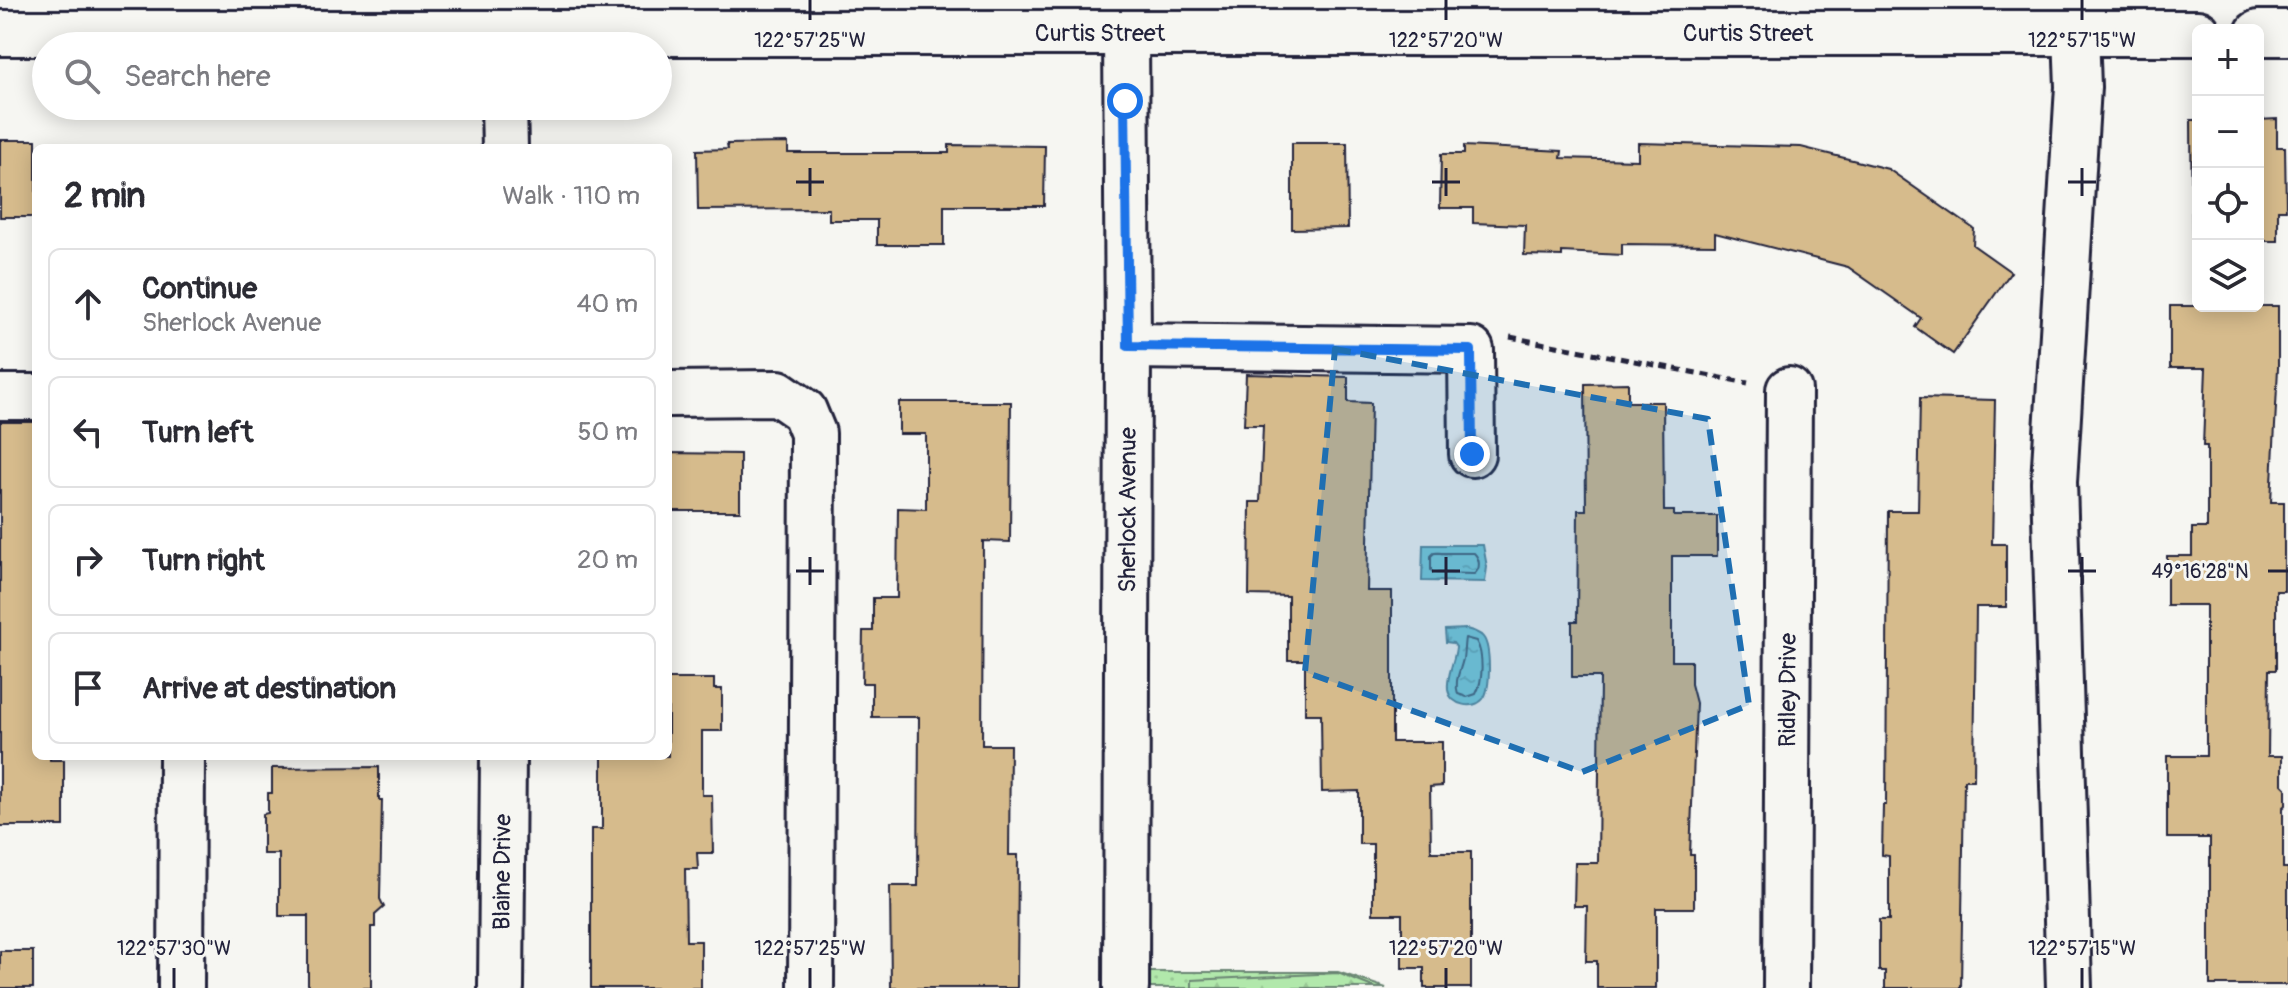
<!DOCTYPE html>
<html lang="en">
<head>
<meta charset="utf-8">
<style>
  :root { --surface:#fff; --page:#f7f7f7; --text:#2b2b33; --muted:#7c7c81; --line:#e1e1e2 }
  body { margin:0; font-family:Pangolin,sans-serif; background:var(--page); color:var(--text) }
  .controls { position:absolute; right:24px; top:24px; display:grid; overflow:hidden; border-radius:12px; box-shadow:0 4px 20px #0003 }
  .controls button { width:72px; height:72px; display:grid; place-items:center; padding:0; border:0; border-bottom:2px solid var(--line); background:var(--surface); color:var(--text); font:40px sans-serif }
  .stop { position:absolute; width:24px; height:24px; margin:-18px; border:6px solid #1a73e8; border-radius:50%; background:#fff }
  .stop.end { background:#1a73e8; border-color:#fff; box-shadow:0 2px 8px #0008 }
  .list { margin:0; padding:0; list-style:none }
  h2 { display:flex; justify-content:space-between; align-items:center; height:104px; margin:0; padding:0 32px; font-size:34px }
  h2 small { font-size:26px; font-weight:400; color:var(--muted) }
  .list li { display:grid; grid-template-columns:52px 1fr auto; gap:24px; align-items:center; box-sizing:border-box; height:112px; margin:0 16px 16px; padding:0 16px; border:2px solid var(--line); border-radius:12px }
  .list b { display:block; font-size:30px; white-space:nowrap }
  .list p { margin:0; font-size:26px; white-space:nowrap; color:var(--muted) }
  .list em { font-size:26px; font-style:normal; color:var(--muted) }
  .icon { flex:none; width:44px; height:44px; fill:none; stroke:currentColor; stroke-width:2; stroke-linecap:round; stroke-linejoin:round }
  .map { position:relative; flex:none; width:2288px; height:988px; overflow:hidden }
  .search { position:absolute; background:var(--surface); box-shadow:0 4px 20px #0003; left:32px; top:32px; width:640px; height:88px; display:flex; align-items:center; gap:20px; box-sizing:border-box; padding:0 28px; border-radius:44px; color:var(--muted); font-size:30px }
  .panel { position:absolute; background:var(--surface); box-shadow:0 4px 20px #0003; left:32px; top:144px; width:640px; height:616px; border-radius:12px }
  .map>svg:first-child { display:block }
  .grass { fill:url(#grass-dots); stroke:#6a8573; stroke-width:2 }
  .forest { fill:url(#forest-firs); stroke:#6a8573; stroke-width:2 }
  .water { fill:url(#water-ripples); stroke:#588899; stroke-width:2 }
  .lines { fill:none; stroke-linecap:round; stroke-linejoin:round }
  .shore { stroke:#46667a; stroke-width:2 }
  .building { fill:#d6bb8c; stroke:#22223b; stroke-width:2 }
  .minor-casing { stroke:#22223b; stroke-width:50 }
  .path { stroke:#22223b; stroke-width:5; stroke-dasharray:8 6; stroke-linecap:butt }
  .minor { stroke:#f6f6f2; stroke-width:44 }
  .route { stroke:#1a73e8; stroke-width:10 }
  .marked { fill:#1f6fb2; fill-opacity:0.2; stroke:#1f6fb2; stroke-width:6; stroke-dasharray:16 10; stroke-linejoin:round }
  .ticks { fill:none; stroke:#22223b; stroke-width:3 }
  .labels { text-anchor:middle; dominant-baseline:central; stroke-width:6; stroke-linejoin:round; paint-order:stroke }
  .street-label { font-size:24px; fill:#22223b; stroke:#f6f6f2 }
  .ticks-label { font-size:20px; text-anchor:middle; fill:#22223b; stroke:#f6f6f2; stroke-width:6; stroke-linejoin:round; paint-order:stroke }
</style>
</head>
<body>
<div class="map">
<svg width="2288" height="988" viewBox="0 0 2288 988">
  <defs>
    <pattern id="grass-dots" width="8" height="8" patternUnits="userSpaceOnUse" patternTransform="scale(2)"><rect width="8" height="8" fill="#b1e8ab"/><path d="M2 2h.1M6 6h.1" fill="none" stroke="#98c794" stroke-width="1.8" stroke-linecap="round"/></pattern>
    <pattern id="forest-firs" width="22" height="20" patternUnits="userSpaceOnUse" patternTransform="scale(2)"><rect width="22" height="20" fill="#b1e8ab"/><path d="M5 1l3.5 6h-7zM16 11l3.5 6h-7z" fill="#98c794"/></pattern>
    <pattern id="water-ripples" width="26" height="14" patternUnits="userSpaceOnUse" patternTransform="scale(2)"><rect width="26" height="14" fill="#7cccd8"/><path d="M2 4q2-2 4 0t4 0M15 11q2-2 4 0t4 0" fill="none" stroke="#6bafba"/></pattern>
  </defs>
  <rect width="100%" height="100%" fill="#f6f6f2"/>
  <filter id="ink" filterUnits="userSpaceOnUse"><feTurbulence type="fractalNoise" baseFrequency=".0125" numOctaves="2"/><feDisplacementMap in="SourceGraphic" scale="16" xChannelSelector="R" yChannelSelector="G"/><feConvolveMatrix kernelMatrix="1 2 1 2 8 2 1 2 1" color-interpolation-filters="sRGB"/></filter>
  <g filter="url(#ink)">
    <polygon class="grass" points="1148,972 1338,972 1386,988 1148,988"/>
    <polygon class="forest" points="1338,973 1375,988 1192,988 1192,980"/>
    <g class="water">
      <polygon points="1423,545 1483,545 1487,567 1485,582 1422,581"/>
      <path d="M1466,629C1473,631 1479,632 1483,637C1491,647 1491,689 1483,699C1474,710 1451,706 1448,690C1446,676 1455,661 1456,647L1453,643L1446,642L1445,630Z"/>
    </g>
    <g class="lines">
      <g class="shore">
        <path d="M1434,553H1474C1480,559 1481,569 1474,574L1433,573L1431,570V556Z"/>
        <path d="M1465,638L1476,641C1484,654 1483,681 1476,694L1467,697L1458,694C1454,681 1460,672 1463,659C1464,652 1464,644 1465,638Z"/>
      </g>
    </g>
    <g class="building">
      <polygon points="2277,119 2277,147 2285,147 2286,210 2278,210 2278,241 2258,241 2258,120"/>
      <polygon points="2191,120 2198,120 2198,242 2192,242"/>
      <rect x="0" y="140" width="36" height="77"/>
      <polygon points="788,143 788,153 949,153 949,145 1045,146 1044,206 944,206 944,245 877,245 877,220 829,220 829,209 698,210 697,150 728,149 727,144"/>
      <polygon points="1292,143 1347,143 1348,228 1292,229"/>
      <polygon points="1638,143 1801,147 1888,169 1974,229 1973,245 2011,272 1953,354 1915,327 1921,318 1848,267 1715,233 1715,245 1622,244 1622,255 1562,252 1562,256 1524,255 1525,225 1473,223 1473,208 1440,208 1441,154 1464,154 1464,146 1562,151 1561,158 1638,160"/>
      <polygon points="2170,306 2278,306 2278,368 2271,502 2284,502 2284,591 2276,591 2276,670 2269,670 2268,756 2282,756 2282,784 2286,788 2286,805 2283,808 2283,868 2288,868 2288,985 2210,985 2210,838 2167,838 2167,756 2206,756 2206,605 2167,605 2167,556 2192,556 2192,528 2207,528 2207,446 2203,446 2206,368 2170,368"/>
      <polygon points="1246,374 1348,377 1348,402 1371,403 1367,591 1392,591 1392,742 1442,742 1442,786 1430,787 1431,852 1471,852 1471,988 1424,988 1424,968 1402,968 1402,914 1373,914 1373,844 1359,844 1359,791 1322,792 1321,714 1305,714 1305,660 1288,660 1288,596 1249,595 1250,502 1260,502 1263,425 1244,425"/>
      <polygon points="1628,383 1628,402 1663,402 1664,511 1674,511 1674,516 1717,516 1717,556 1672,556 1672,661 1691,661 1691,684 1696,703 1690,855 1694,855 1694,908 1656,908 1656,988 1597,988 1597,961 1586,961 1587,906 1574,906 1575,863 1598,863 1600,677 1572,677 1572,621 1577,621 1578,510 1586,510 1585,384"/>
      <polygon points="1920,398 1995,400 1992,544 2006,544 2006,607 1976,607 1974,780 1964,780 1961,988 1885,988 1885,971 1879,971 1879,920 1889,920 1889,856 1882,855 1883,805 1886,805 1888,511 1918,511"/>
      <polygon points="899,402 1011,402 1010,542 983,541 982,745 1010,745 1009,855 1018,855 1017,988 891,988 890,886 918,886 919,717 872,717 872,683 862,683 863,631 873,631 873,598 897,598 898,508 926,509 926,434 899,434"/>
      <polygon points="0,422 36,422 36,756 50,756 50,760 64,760 64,826 0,826"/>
      <polygon points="668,453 740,454 740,511 668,511"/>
      <polygon points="668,679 714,679 714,689 722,689 722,731 702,731 702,795 712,795 713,853 697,853 698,869 685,869 686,941 701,941 701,988 591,988 591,829 602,829 602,756 668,756"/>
      <polygon points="379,767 379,800 382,800 380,899 384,907 375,915 375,927 371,927 371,988 308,988 308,916 279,916 279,854 263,854 263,814 268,813 268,793 272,793 272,768"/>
      <rect x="0" y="951" width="33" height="37"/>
    </g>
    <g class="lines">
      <g class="minor-casing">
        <g id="minor">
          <path id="s1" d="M0,33H2198"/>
          <polyline points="2258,33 2288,33"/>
          <polyline points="504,106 505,148"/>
          <polyline points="1128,346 1471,350 1472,454"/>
          <polyline points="668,394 778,393 804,411 813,433 811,988"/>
          <polyline points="0,397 36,397"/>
          <polyline points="181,988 182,756"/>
          <path id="s2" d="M501,988L503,756"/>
          <path id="s3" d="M1126,988L1128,346L1126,33"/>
          <path id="s4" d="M1786,988L1789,390"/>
          <polyline points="2069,988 2054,482 2078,87 2076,33"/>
        </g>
      </g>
      <polyline class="path" points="1510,337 1748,383"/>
      <use href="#minor" class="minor"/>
    </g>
  </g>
  <g class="lines" filter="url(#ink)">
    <polyline class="route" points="1125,101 1128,346 1471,350 1472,454"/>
  </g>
  <path class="marked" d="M1335,349L1708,419L1749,705L1582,772L1305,672Z"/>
  <path class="ticks" d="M810,0V20M1446,0V20M2082,0V20M810,168V196M1446,168V196M2082,168V196M796,182H824M1432,182H1460M2068,182H2096M810,557V585M1446,557V585M2082,557V585M796,571H824M1432,571H1460M2068,571H2096M2268,571H2288M174,968V988M810,968V988M1446,968V988M2082,968V988"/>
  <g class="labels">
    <g class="street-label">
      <text stroke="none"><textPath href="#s1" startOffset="1100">Curtis Street</textPath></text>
      <text stroke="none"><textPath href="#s1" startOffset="1748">Curtis Street</textPath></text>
      <text stroke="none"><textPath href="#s3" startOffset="478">Sherlock Avenue</textPath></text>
      <text stroke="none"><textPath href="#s4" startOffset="298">Ridley Drive</textPath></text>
      <text stroke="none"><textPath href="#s2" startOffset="116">Blaine Drive</textPath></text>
    </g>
  </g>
  <g class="ticks-label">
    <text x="810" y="47">122°57'25"W</text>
    <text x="1446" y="47">122°57'20"W</text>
    <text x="2082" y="47">122°57'15"W</text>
    <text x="2200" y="578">49°16'28"N</text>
    <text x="174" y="955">122°57'30"W</text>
    <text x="810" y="955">122°57'25"W</text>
    <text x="1446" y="955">122°57'20"W</text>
    <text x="2082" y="955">122°57'15"W</text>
  </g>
</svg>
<div class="controls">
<button>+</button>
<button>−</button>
<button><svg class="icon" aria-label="locate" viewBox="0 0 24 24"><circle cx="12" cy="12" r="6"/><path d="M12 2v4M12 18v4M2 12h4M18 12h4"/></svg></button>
<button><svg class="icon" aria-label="layers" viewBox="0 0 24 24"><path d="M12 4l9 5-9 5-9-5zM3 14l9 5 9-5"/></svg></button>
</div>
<div class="stop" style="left:1125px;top:101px"></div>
<div class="stop end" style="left:1472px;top:454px"></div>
<div class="search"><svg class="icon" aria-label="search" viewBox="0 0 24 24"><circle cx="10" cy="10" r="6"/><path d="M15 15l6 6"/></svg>Search here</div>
<section class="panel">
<h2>2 min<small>Walk · 110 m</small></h2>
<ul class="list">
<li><svg class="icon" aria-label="ahead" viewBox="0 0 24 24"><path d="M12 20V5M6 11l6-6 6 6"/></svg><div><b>Continue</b><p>Sherlock Avenue</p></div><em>40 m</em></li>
<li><svg class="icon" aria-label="left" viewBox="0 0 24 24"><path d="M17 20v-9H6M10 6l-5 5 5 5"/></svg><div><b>Turn left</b></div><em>50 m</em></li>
<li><svg class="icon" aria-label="right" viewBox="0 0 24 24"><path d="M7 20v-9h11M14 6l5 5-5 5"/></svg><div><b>Turn right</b></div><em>20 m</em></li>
<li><svg class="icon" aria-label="arrive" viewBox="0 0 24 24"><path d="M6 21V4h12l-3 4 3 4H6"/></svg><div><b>Arrive at destination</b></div></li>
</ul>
</section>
</div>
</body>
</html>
